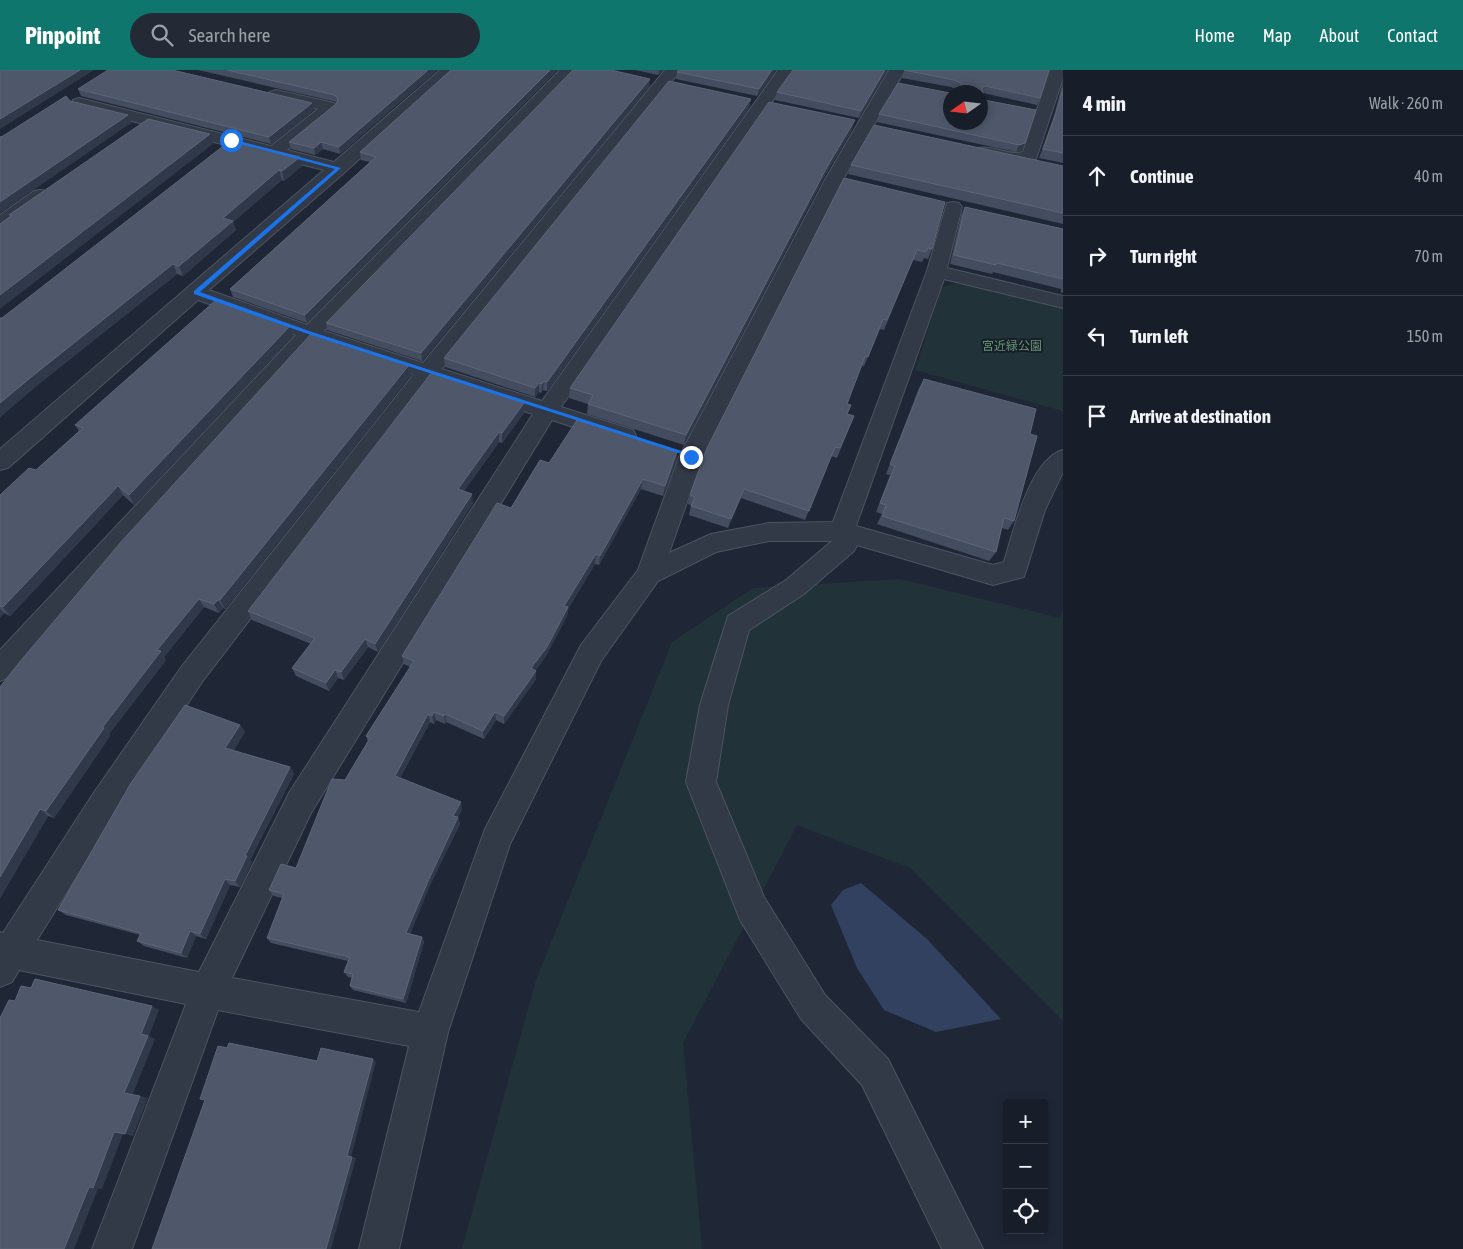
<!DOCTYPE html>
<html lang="en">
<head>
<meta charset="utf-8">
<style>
  :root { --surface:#171d29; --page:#242a35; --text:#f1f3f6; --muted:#9ea2a8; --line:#363b46; --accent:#0f766e }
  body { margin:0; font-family:"Asap Condensed","Noto Sans JP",sans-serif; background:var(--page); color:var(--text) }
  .controls { position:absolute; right:15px; bottom:15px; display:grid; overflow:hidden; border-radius:5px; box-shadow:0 2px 8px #0003 }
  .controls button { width:45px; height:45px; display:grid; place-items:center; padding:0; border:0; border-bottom:1px solid var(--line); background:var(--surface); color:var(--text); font:25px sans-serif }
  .compass { position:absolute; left:943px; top:15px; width:45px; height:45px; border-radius:50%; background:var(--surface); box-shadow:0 2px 8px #0003; rotate:256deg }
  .stop { position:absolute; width:15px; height:15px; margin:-11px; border:4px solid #1a73e8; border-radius:50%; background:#fff }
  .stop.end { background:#1a73e8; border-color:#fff; box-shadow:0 1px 5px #0008 }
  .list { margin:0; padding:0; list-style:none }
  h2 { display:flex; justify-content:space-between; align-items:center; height:65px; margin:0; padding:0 20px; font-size:21px }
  h2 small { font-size:16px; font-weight:400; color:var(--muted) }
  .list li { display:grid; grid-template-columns:32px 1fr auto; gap:15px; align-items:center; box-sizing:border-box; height:80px; padding:0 20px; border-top:1px solid var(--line) }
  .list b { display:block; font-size:19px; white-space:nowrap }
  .list em { font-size:16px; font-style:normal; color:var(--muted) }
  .icon { flex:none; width:28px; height:28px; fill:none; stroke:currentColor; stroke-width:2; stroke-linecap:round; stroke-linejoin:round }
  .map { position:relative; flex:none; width:1063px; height:1179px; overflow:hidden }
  header { display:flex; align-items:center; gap:30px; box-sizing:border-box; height:70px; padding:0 25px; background:var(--accent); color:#fff }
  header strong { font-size:24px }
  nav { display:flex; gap:28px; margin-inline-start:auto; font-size:18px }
  .search { width:350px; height:45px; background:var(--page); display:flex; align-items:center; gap:12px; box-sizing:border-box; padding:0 18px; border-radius:28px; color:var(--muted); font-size:19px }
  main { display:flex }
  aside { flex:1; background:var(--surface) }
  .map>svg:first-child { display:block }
  .green { fill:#213338 }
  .water { fill:#32415f }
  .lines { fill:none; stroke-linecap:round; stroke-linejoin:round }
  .minor-casing { stroke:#4d5462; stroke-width:2 }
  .minor { fill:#323947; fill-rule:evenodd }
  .wall { fill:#434d5f }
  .shaded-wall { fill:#30394a }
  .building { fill:#4e586a; stroke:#5d6678 }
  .route { fill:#1a73e8 }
  .labels { text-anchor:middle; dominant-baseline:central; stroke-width:4; stroke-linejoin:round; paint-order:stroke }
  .far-park-label { font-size:12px; fill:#649572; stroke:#181f2b }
</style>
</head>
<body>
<header>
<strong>Pinpoint</strong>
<div class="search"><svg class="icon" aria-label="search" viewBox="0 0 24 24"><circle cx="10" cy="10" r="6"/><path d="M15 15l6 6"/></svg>Search here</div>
<nav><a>Home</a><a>Map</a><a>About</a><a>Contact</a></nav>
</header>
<main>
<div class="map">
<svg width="1063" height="1179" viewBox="0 0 1063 1179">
  <rect width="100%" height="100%" fill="#1f2737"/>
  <g class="green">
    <polygon points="961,212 1063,238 1063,341 915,300 942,217"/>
    <polygon points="900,509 1060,548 1063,539 1063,951 910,798 797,755 683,973 702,1179 462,1179 536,910 672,572 753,518"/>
  </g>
  <polygon class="water" points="861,813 927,869 1001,949 936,962 884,940 857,898 831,835 843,820"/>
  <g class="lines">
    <g class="minor-casing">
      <g id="minor">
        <path d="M440,0H457L345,102L209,220L307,255L560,0H577L324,261L423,293L665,0H681L442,299L542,331L778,0H794L561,337L633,360L636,366L633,372L625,374L552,350L311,743L232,908L419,942L485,759L581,575L638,500L679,387L826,108L889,0H905L844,108L703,387L669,483L711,464L769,453L833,452L927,201L947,133L953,132L959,133L962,137L947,198L1063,226V238L944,209L856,456L993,495L1004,492C1013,462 1030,389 1063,380V402L1045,440L1024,507L993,515L857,475L854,481L804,524L749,560L728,635L716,712L764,827L825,925L888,989L983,1179H942L862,1015L801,949L740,850L686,712L700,635L728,546L786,510L832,471H769L716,482L658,511L601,591L510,774L448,962L399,1179H359L409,976L218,940L132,1179H92L186,934L19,900L12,912L0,917V862L3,863L93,724L182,596L414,304L314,271L10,607L0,611V580L296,265L198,230L8,398L0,400V379L324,100L73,36L71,33L73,30L79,28L271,76L318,39L270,28L268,25L270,22L276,20L330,32L336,34L338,37L336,40L287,80L334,92ZM432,311L533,344L289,723L199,902L37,870L115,744L202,612Z"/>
        <path d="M1050,0H1063V8L1036,89L1016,94L979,86L977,82L979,78C994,75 1008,86 1023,82Z"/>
        <polygon points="40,120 46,121 49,125 46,129 7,157 0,159 0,145 34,121"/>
      </g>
    </g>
    <use href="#minor" class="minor"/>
  </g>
  <g class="wall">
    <polygon points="198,0 437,0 340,84 323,79 315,85 291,79 289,72 336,34 337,32"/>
    <polygon points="451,0 557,0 307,253 233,227 230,219 370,92 361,90 360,82"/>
    <polygon points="635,0 663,0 658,5"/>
    <polygon points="679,0 776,0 757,26 676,9 677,2"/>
    <polygon points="887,0 859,48 775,30 777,22"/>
    <polygon points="905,0 1040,28 1037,35 983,23 984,30 1025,73 1022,80 1016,82 877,52 879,44 950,52 980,22 953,22 955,19 951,17 902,8"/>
    <polygon points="1063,11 1063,93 1039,88 1054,46"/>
    <polygon points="650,16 422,291 327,260 326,253"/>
    <polygon points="78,19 314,40 271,74 81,26"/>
    <polygon points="751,29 749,38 547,321 543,320 541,323 539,322 535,327 445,297 444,288"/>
    <polygon points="852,60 824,107 684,375 587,344 588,334 569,328 570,318"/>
    <polygon points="300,87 302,96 284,111 282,110 233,152 236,160 183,206 177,204 40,313 0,347 0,248 2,248"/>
    <polygon points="851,95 1063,96 1063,154 848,104"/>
    <polygon points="844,108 932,179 928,189 924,188 922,192 913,190 884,260 880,259 864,296 862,296 847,334 847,344 854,346 837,388 831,386 805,450 741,428 728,458 689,445 691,435 688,434 690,425"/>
    <polygon points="965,137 1063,159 1063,223 1061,222 1061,219 993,202 992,204 950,194 961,146"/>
    <polygon points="290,256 293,266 134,435 123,425 10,546 4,543 0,547 0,425 36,400 79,361 75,355"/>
    <polygon points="409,295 411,305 225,539 223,538 219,543 204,537 164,587 166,590 109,664 110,666 54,748 48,746 0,828 0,617"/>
    <polygon points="924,309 1030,364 1014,451 1008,460 1002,458 996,482 989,491 877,454 882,444 876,442 890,405 886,404 919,318"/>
    <polygon points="524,333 524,343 502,373 499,372 464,421 473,433 378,582 368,577 344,610 338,608 329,621 296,606 292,598 311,574 252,550 248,541"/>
    <polygon points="677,382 676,392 663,426 641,419 599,495 595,494 568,539 567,546 546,586 536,600 536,609 504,654 496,650 484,669 446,652 445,654 436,650 434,654 430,652 400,708 462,739 458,747 460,754 430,815 410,864 422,867 424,872 406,933 353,920 350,916 352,908 348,907 344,902 348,891 271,873 267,868 282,828 274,826 269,820 296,798 345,710 368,672 366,666 410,597 404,594 402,586 511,438 549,393"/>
    <polygon points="240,655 245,662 233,681 290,697 294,704 250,790 252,792 240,817 230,815 206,869 196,866 187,888 144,876 137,871 140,865 66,845 58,840"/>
  </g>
  <g class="shaded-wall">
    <polygon points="80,0 94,0 0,59 0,49"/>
    <polygon points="428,0 437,0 340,84 339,77"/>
    <polygon points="550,0 557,0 307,253 305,245"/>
    <polygon points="659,0 663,0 658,5"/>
    <polygon points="772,0 776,0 757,26 759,19"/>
    <polygon points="885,0 887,0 859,48 861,41"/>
    <polygon points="650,9 650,16 422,291 421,283"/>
    <polygon points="751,29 749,38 547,321 547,312"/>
    <polygon points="312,33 314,40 271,74 269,67"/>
    <polygon points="128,45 131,53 0,143 0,132"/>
    <polygon points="855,50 852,60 824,107 684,375 686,365 827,97"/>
    <polygon points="210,64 213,74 0,239 0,225"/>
    <polygon points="321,72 323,79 315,85 314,78"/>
    <polygon points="1025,73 1022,80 1016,82 1019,75"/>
    <polygon points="300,87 302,96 284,111 282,101"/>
    <polygon points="279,100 282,110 233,152 236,160 183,206 179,196 223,148"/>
    <polygon points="173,194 177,204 40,313 0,347 0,333 35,304"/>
    <polygon points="290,256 293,266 134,435 129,425"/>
    <polygon points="409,295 411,305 225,539 220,530"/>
    <polygon points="544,311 543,320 541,323 542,314"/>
    <polygon points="539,313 539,322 535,327 535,318"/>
    <polygon points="524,333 524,343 502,373 502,363"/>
    <polygon points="499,362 499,372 459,428 458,419"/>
    <polygon points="677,382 676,392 663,426 665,416"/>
    <polygon points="643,409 641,419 599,495 600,486"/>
    <polygon points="118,416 123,425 10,546 3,537"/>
    <polygon points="744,419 741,428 728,458 731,449"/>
    <polygon points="472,424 473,433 378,582 375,574"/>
    <polygon points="596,484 595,494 568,539 567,546 546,586 531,607 531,598 564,536"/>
    <polygon points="199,529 204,537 164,587 166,590 109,664 110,666 54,748 46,741 102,658 157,580"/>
    <polygon points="218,530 223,538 219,543 214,534"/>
    <polygon points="0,539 4,543 0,547"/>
    <polygon points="365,569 368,577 344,610 341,602"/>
    <polygon points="335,600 338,608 329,621 326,613"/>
    <polygon points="536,601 536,609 504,654 504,646"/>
    <polygon points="434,642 436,650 434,654 432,646"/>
    <polygon points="495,642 496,650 484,669 483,661"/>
    <polygon points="428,644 430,652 397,713 395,706"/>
    <polygon points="445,644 446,652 445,654 444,646"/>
    <polygon points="240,655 245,662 230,686 225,678"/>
    <polygon points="290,697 294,704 250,790 252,792 240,817 235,811 245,786"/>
    <polygon points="461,732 462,739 455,752 453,746"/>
    <polygon points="40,739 48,746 0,828 0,807"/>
    <polygon points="458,747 460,754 430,815 408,868 406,863 429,809"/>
    <polygon points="225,809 230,815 206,869 200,864"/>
    <polygon points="190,861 196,866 187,888 181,883"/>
    <polygon points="422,867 424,872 406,933 403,929"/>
    <polygon points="152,936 159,940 149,966 155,969 132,1026 124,1023 141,964"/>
    <polygon points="373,989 376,992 351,1087 347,1086"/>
    <polygon points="140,1026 148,1028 133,1066 125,1064"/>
    <polygon points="114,1062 123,1064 102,1119 98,1119 74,1179 64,1179 89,1117"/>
    <polygon points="352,1087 356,1088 331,1179 326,1179"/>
  </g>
  <g class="building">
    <polygon points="3,0 80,0 0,49 0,1"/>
    <polygon points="108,0 172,0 312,33 269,67 78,19"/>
    <polygon points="227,0 428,0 339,77 321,72 314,78 289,72 336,34 338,29 335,25"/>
    <polygon points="451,0 550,0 305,245 230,219 376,87 360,82"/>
    <polygon points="573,0 611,0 650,9 421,283 326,253"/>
    <polygon points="679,0 772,0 759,19 677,2"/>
    <polygon points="793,0 885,0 861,41 777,22"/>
    <polygon points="904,0 1049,0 1040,28 984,16 982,18 984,30 1036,40 1025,73 1019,75 879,44 898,13 950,23 950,52 980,52 980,22 955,22 956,22 956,17 962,16 961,13 954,10"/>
    <polygon points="669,11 751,29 547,312 544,311 542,314 539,313 535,318 444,288"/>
    <polygon points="1063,18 1063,83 1043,79 1058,37"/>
    <polygon points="66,26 70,31 128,45 0,132 0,67 3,66"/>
    <polygon points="769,32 855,50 827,97 686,365 588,334 593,325 570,318"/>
    <polygon points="148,49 210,64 0,225 0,154 12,145 9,145"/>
    <polygon points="874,55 1063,96 1063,143 851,95"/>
    <polygon points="231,70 300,87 282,101 279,100 223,148 233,151 179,196 173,194 35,304 0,333 0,248 2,248"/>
    <polygon points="844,108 945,132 932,179 928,178 926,182 917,180 887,250 883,249 868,287 865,286 847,334 851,335 847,344 854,346 840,378 835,377 809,441 744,419 731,449 691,436 695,427 690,425 707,378"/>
    <polygon points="965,137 1063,159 1063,209 997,193 996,195 954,185"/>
    <polygon points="216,230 290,256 129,425 118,416 3,537 0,536 0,425 29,398 36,400 83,358 75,355"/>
    <polygon points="312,263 409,295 220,530 218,530 214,534 199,529 157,580 161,581 102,658 104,658 46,741 40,739 0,807 0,617 18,594 121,472"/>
    <polygon points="432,302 524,333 502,363 499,362 458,419 472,424 375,574 365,569 341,602 335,600 326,613 292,598 315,568 248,541"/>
    <polygon points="924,309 1036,339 1030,364 1037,366 1014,451 1004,448 996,482 882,446 886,435 880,433 895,396 890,394"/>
    <polygon points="577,350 677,382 665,416 643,409 600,486 596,484 564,536 568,537 547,577 531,598 536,601 504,646 495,642 483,661 445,644 444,646 434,642 432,646 428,644 395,706 461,732 453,746 458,747 429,809 406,863 422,867 403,929 350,916 353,904 344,902 350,887 267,868 284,824 269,820 281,794 296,798 332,709 345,710 370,668 366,666 414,591 402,586 497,433 511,438 540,390 549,393"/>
    <polygon points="185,635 240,655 225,678 290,697 245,786 247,786 235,811 225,809 200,864 190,861 181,883 137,871 141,863 58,840 131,713"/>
    <polygon points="35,909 152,936 141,964 148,966 124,1023 140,1026 125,1064 114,1062 93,1118 89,1117 64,1179 0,1179 0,948 9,930 15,931 21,916 31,918"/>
    <polygon points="229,973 317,991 321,978 373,989 347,1086 352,1087 326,1179 152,1179 205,1030 200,1029 218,976 227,978"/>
  </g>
  <polygon class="route" points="231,69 341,98 200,222 312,262 694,385 694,388 308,264 194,224 194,221 335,99 229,71"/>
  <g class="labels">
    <g class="far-park-label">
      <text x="1012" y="276">宮近緑公園</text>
    </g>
  </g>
</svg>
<div class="controls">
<button>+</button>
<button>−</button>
<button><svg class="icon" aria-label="locate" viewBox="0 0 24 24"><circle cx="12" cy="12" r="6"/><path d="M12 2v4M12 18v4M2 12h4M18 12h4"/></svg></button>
</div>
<svg class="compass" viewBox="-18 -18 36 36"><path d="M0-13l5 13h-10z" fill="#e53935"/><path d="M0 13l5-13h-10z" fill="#9ea2a8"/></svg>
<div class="stop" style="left:231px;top:70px"></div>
<div class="stop end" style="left:691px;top:387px"></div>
</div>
<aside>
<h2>4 min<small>Walk · 260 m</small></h2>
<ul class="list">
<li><svg class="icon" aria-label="ahead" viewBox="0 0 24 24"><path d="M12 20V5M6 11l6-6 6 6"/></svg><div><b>Continue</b></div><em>40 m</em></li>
<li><svg class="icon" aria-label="right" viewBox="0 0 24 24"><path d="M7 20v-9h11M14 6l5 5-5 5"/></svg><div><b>Turn right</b></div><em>70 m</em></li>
<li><svg class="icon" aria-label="left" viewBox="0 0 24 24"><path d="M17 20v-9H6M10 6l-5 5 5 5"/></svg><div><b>Turn left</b></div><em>150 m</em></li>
<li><svg class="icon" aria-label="arrive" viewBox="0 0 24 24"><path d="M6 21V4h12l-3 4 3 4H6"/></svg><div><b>Arrive at destination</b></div></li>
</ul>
</aside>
</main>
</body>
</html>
